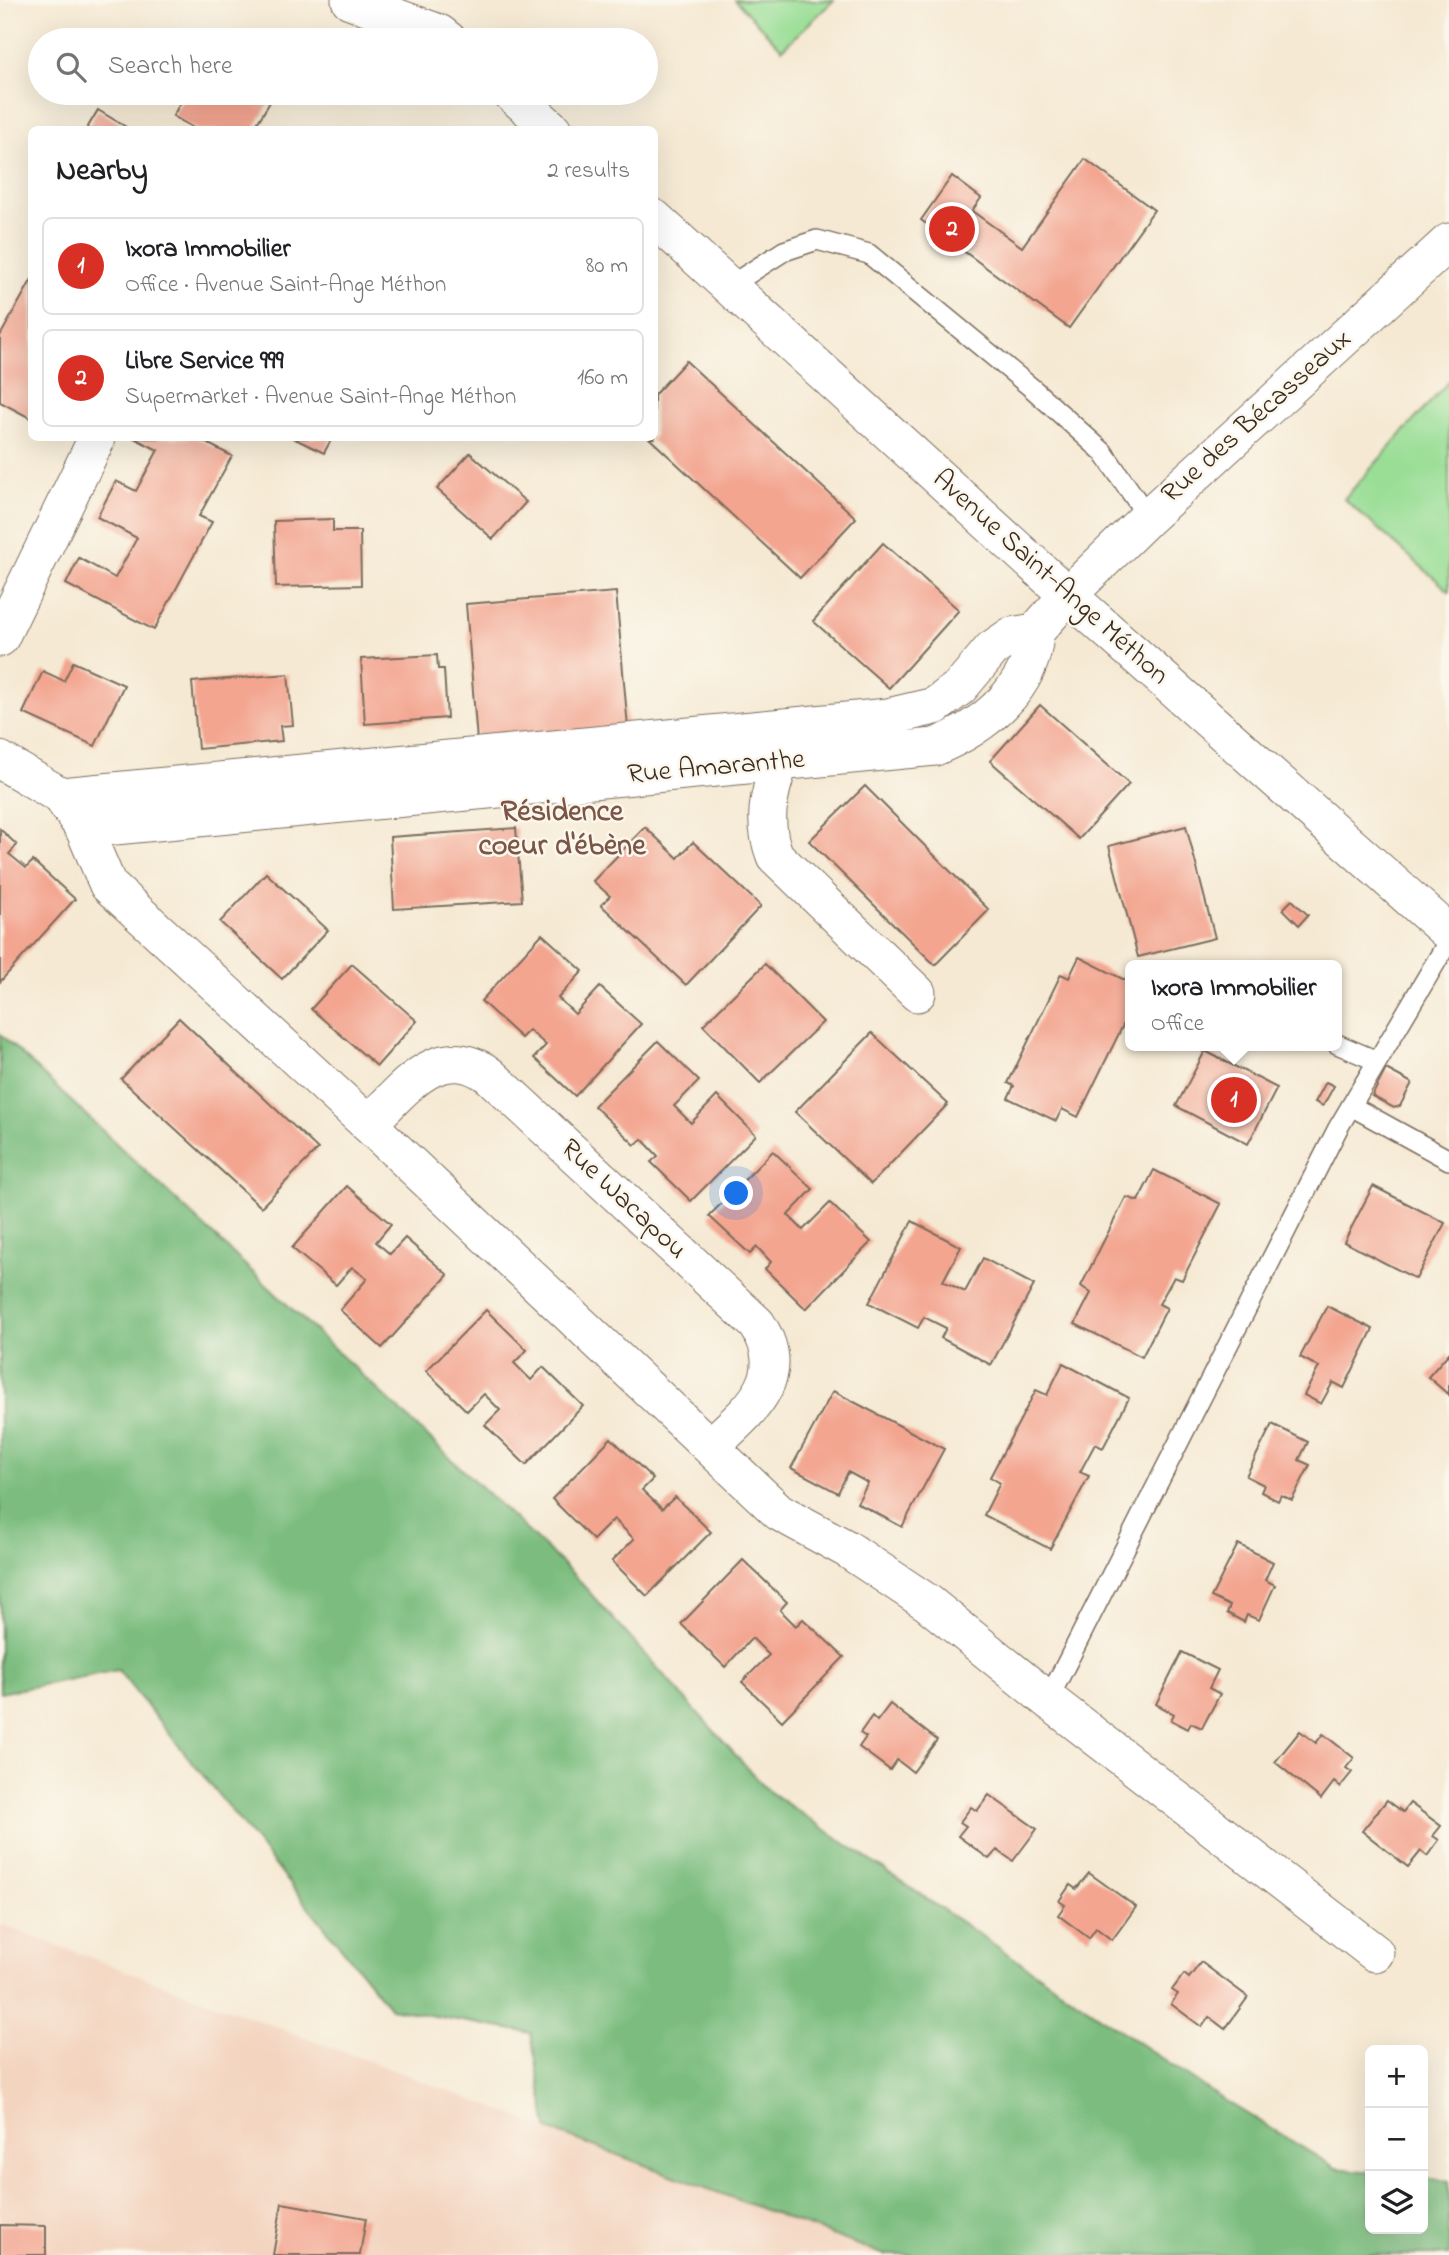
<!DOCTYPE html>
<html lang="en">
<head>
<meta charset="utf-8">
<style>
  :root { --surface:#fff; --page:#f6f6f6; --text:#202124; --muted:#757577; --line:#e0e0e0; --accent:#d93025 }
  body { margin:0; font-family:"Indie Flower",sans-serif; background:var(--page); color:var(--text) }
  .controls { position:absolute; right:21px; bottom:21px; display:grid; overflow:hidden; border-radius:10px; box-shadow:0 7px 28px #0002 }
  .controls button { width:63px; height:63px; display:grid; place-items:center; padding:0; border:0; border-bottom:2px solid var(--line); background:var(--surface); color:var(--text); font:35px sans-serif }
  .you { position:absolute; left:737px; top:1194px; width:24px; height:24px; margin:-18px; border:5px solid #fff; border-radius:50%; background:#1a73e8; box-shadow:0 0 0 10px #1a73e833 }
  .badge { display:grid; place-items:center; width:46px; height:46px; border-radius:50%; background:var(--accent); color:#fff; font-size:23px; font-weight:700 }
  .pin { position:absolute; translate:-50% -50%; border:4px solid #fff; box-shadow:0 2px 7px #0006 }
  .popup { position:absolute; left:1125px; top:960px; width:217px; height:91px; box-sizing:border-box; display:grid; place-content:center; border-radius:10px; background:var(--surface); filter:drop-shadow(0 2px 5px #0005); font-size:23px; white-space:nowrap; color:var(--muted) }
  .popup b { font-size:26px; color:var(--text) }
  .popup::after { content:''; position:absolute; left:50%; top:100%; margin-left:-14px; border:14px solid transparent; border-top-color:var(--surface) }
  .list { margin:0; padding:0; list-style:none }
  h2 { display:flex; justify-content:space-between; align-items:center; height:91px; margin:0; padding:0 28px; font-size:30px }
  h2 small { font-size:23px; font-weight:400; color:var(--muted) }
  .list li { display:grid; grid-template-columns:46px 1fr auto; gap:21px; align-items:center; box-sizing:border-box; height:98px; margin:0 14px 14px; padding:0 14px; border:2px solid var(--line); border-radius:10px }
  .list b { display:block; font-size:26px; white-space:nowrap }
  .list p { margin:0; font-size:23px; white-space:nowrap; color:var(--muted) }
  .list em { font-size:23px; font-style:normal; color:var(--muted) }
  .icon { flex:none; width:38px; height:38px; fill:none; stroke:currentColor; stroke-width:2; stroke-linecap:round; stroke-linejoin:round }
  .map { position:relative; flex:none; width:1449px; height:2255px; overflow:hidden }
  .search { position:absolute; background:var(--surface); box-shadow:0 7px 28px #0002; left:28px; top:28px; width:630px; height:77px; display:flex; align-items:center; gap:18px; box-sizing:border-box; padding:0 24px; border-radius:38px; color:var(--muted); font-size:26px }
  .panel { position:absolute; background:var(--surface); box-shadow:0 7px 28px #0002; left:28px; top:126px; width:630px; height:315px; border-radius:10px }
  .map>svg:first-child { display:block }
  .built { fill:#f3d4bf }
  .green { fill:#9ade96; stroke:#6a845a; stroke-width:2 }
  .forest { fill:#7bbd7f; stroke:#5b744e; stroke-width:2 }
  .building { fill:#f3a590 }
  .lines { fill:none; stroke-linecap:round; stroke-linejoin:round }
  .service-casing { stroke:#7c6d5d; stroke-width:22 }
  .minor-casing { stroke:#7c6d5d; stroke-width:39 }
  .service { stroke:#fff; stroke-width:19 }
  .minor { stroke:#fff; stroke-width:37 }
  .labels { text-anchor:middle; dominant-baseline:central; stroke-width:5; stroke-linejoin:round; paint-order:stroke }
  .street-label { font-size:28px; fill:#3b2a1e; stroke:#fbf7ec }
  .neighbourhood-label { font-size:30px; font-weight:bold; fill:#7b5546; stroke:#fbf7ec }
</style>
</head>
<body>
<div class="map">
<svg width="1449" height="2255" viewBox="0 0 1449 2255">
  <rect width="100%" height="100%" fill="#fbf7ec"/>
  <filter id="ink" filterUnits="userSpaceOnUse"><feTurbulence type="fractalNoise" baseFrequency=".0143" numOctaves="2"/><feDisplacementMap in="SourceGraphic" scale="14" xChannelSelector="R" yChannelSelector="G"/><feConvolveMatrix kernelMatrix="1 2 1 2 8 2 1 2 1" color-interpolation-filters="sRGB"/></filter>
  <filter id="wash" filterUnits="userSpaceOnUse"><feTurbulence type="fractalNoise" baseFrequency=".00686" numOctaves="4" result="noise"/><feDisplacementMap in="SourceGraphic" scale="28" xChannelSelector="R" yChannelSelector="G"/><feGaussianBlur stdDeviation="1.57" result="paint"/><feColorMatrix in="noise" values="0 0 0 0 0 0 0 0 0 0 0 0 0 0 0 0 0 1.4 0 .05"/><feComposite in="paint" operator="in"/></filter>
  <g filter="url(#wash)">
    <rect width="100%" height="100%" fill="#f5e9d3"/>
    <polygon class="built" points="0,1924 430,2084 885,2255 0,2255"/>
    <g class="green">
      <polygon points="735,0 834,0 782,49"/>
      <polygon points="1449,381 1449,591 1344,499"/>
    </g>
    <polygon class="forest" points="0,1034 572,1573 767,1790 1208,2090 1336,2168 1370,2172 1370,2229 1423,2229 1423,2178 1449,2181 1449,2255 885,2255 548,2129 531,2033 390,2008 118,1670 0,1693"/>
    <g id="blocks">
      <g class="building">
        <polygon points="186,93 266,93 273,97 253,130 197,130 173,116"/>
        <polygon points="98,110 131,130 86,130"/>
        <polygon points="1085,159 1154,210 1069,328 921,220 952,176 981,198 972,211 1022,247"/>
        <polygon points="32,279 32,419 0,402 0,336"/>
        <polygon points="686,361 856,518 800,578 649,438 654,438 654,395"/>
        <polygon points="134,438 197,438 232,456 199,516 212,522 154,630 66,584 79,558 115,578 137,538 97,517 116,481 136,491 158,450"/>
        <polygon points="293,438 332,438 324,453"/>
        <polygon points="470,453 526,502 493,539 437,489"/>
        <polygon points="333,519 333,531 360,531 361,585 276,587 274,521"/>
        <polygon points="883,543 959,610 889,688 813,621"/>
        <polygon points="616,592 628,728 477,741 466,604"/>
        <polygon points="437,655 438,669 444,669 447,718 365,724 361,659"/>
        <polygon points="73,662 124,685 95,746 23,713 43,671 64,681"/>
        <polygon points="288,674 293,725 280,726 282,741 198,749 192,682"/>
        <polygon points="1040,705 1129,784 1079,839 990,761"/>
        <polygon points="865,786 989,910 935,965 809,841"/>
        <polygon points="1186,826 1215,938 1138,957 1109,846"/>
        <polygon points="645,827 678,858 693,842 761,906 686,985 601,905 610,896 593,881"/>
        <polygon points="516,828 522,901 394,909 390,837"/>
        <polygon points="0,829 17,845 9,854 26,868 33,861 75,899 0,982"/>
        <polygon points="266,873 328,930 282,979 220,922"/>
        <polygon points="1292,900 1308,915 1299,925 1283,909"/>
        <polygon points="542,934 583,971 558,998 575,1014 600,987 641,1024 575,1096 534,1058 546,1045 529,1030 521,1038 481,1001"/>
        <polygon points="1079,957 1131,983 1131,994 1126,1004 1131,1009 1078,1117 1062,1109 1056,1121 1008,1098 1014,1086 1008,1083 1061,974 1069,978"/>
        <polygon points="352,964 417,1021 377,1066 311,1009"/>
        <polygon points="765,964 823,1022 760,1083 703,1025"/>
        <polygon points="179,1018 318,1149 261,1207 121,1079"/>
        <polygon points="872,1033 948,1104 871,1184 795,1112"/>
        <polygon points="658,1041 699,1081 674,1106 691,1123 717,1096 756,1135 691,1201 651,1162 658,1156 642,1139 635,1145 594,1106"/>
        <polygon points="1205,1051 1277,1088 1248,1144 1176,1106"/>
        <polygon points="1386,1069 1412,1083 1400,1106 1394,1108 1372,1096"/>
        <polygon points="1326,1082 1334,1086 1323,1106 1315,1102"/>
        <polygon points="773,1151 813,1189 788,1215 803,1230 830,1203 871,1242 806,1309 765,1269 771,1262 757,1247 750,1254 709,1216"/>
        <polygon points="1154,1170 1221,1204 1182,1280 1174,1277 1159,1304 1167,1308 1142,1357 1075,1324 1091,1293 1081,1286 1126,1197 1138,1201"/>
        <polygon points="347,1186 391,1224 376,1242 390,1254 405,1238 448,1275 382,1348 340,1310 367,1279 352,1267 336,1285 292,1248"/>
        <polygon points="1373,1186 1445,1223 1416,1279 1344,1242"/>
        <polygon points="912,1221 961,1247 943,1281 965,1292 983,1258 1034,1285 991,1365 941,1338 946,1328 924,1317 918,1328 869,1303"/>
        <polygon points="1327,1306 1373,1329 1344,1388 1333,1382 1321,1404 1304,1395 1319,1367 1300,1357"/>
        <polygon points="486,1310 527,1350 514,1363 531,1380 543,1367 583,1406 526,1465 485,1425 500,1410 484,1394 467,1411 426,1371"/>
        <polygon points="1449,1353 1449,1395 1428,1377"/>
        <polygon points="1063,1363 1129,1398 1103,1448 1095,1444 1080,1472 1089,1476 1050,1549 984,1515 1000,1483 990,1477 1036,1390 1047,1395"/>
        <polygon points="833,1391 944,1449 902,1527 857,1503 868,1483 848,1472 838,1493 791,1468"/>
        <polygon points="1272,1424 1308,1442 1299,1460 1310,1465 1292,1500 1281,1495 1278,1501 1261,1492 1264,1485 1246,1476"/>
        <polygon points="611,1438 653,1479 642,1490 662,1509 675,1497 711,1532 647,1596 612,1561 634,1539 614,1519 593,1540 552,1499"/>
        <polygon points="1238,1544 1273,1562 1265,1580 1275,1585 1259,1620 1247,1615 1244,1622 1227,1613 1230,1606 1211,1597"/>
        <polygon points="743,1560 787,1602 780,1610 796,1626 803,1619 844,1657 782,1721 742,1682 769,1655 752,1638 725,1667 681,1624"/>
        <polygon points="1182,1652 1218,1670 1209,1688 1220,1694 1202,1728 1191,1723 1188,1729 1171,1720 1174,1714 1156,1704"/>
        <polygon points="890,1704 937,1740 913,1772 897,1760 890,1770 859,1747 866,1737 860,1733 872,1716 877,1721"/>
        <polygon points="1300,1731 1316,1743 1323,1734 1354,1758 1346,1768 1352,1772 1340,1787 1334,1782 1321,1799 1275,1762"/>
        <polygon points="989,1795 1037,1829 1013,1861 997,1850 989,1859 958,1836 966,1826 960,1822 971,1807 977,1811"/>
        <polygon points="1387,1800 1403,1812 1410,1803 1441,1826 1433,1836 1439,1840 1427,1856 1421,1851 1408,1867 1362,1831"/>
        <polygon points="1089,1873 1136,1907 1112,1940 1096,1928 1089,1938 1058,1915 1065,1905 1059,1901 1070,1885 1076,1889"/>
        <polygon points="1201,1962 1248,1997 1225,2029 1209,2017 1202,2027 1171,2004 1178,1994 1172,1990 1184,1974 1189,1978"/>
        <polygon points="282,2203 366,2218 360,2255 273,2255"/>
        <polygon points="0,2225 46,2226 46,2255 0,2255"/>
      </g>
    </g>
  </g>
  <g filter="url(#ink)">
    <use href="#blocks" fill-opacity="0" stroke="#7c6d5d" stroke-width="2"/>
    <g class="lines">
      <g class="service-casing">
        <g id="service">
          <polyline points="731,285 784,251 817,240 869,254 1033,389 1103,452 1148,517"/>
          <polyline points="1337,1044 1377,1061"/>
          <polyline points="1351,1106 1449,1160"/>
          <polyline points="1048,1700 1338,1128 1449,940"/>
        </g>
      </g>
      <g class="minor-casing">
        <g id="minor">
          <polyline points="350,0 439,33 448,40"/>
          <polyline points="511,93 553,130"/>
          <polyline points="654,218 1051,580 1449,933"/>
          <polyline points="0,638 97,438"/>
          <polyline points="0,760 61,796 84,829 108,885 368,1124 779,1512 847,1549 928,1603 1048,1700 1375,1953"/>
          <path d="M780,762C768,795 762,823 775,856L917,993"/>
          <polyline points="61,796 888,717 935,706 960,687 992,649 1011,636 1035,632 1068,595 1148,517 1449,242"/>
          <path d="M84,829L935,747C984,727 1033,688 1035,632"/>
          <path d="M368,1124C404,1090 438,1039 489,1075L757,1324C792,1378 750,1410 711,1446"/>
        </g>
      </g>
      <use href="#service" class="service"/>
      <use href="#minor" class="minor"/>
    </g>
  </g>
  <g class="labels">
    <g class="street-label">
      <text transform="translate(1257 417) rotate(-42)">Rue des Bécasseaux</text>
      <text transform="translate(1050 578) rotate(42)">Avenue Saint-Ange Méthon</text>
      <text transform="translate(716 768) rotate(-5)">Rue Amaranthe</text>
      <text transform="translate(623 1200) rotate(43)">Rue Wacapou</text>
    </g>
    <g class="neighbourhood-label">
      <text x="562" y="813">Résidence<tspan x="562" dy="34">coeur d'ébène</tspan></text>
    </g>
  </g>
</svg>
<div class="controls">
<button>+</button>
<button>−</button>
<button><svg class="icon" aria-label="layers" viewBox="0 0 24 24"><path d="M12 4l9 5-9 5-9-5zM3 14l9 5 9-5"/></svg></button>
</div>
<div class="you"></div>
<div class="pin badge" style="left:1234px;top:1100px">1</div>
<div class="popup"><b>Ixora Immobilier</b>Office</div>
<div class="pin badge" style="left:952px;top:229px">2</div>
<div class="search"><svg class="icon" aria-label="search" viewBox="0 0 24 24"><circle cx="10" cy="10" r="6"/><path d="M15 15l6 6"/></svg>Search here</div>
<section class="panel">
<h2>Nearby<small>2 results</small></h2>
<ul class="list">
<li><span class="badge">1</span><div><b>Ixora Immobilier</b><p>Office · Avenue Saint-Ange Méthon</p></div><em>80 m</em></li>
<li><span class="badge">2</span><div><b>Libre Service 999</b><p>Supermarket · Avenue Saint-Ange Méthon</p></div><em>160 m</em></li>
</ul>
</section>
</div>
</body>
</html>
